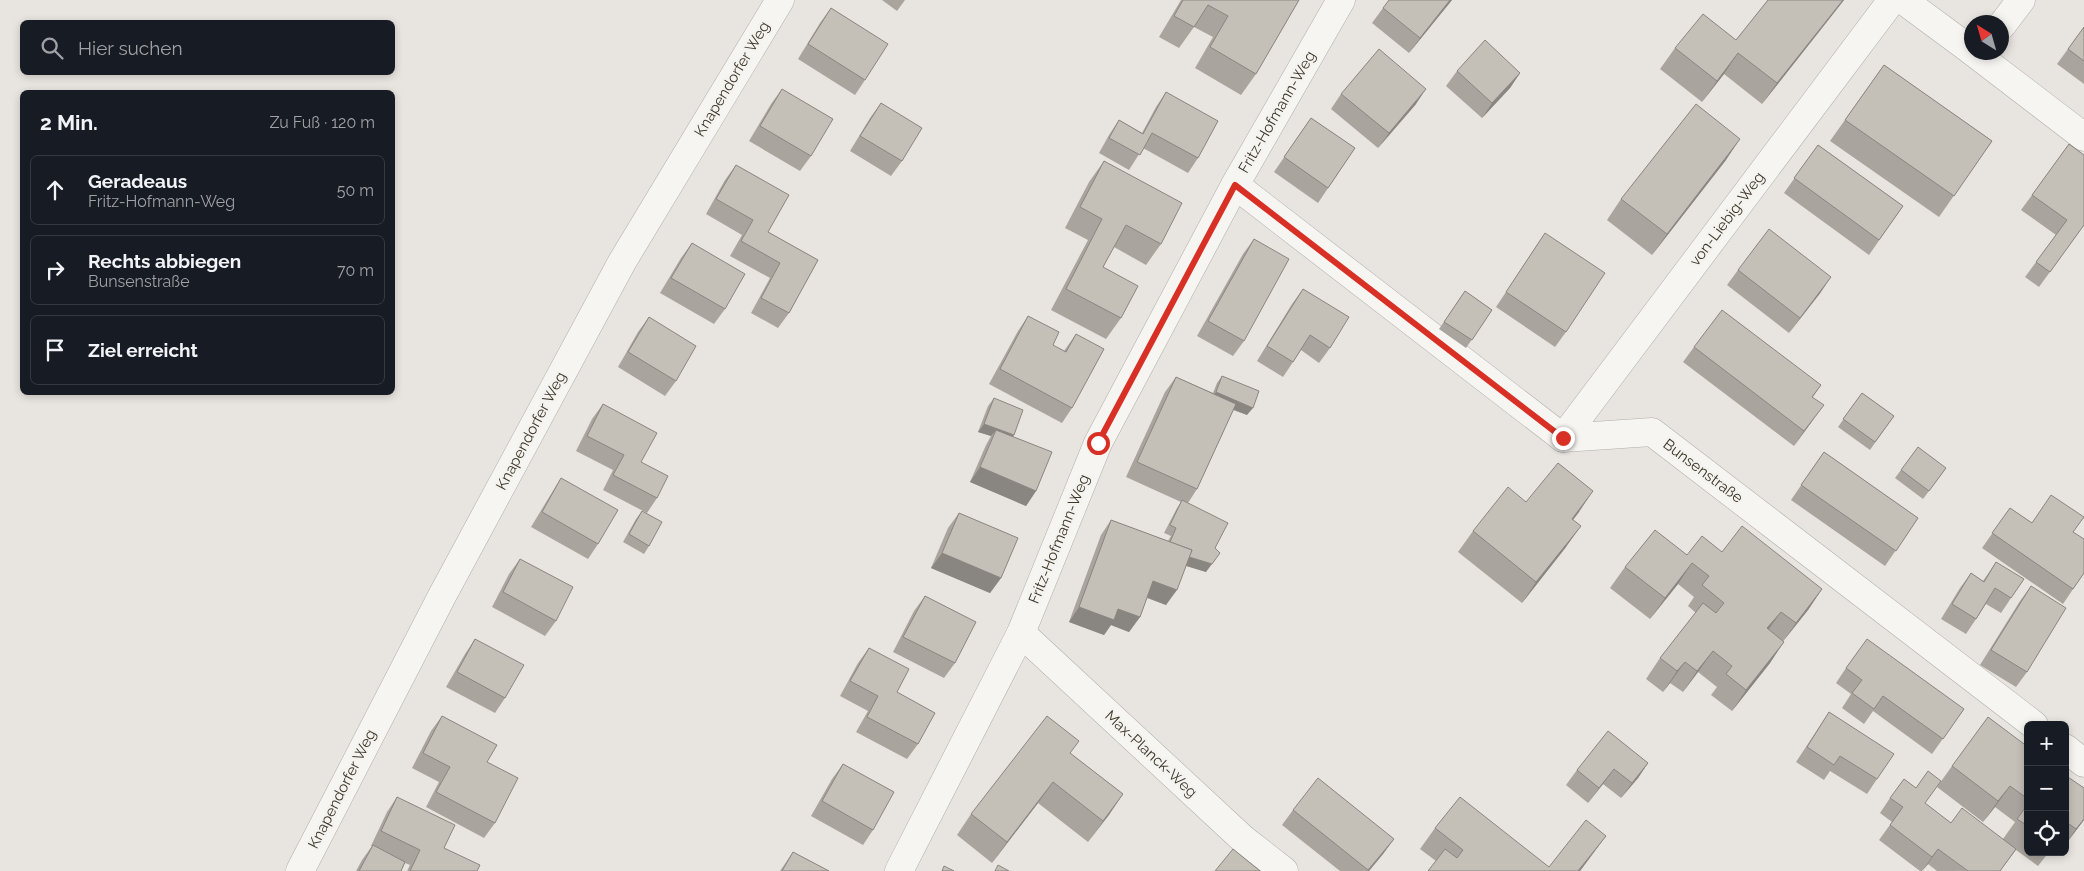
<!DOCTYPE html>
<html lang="de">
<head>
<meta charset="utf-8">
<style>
  :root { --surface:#171b24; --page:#242831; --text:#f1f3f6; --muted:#9ea1a6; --line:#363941 }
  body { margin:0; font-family:Raleway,sans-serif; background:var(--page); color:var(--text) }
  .controls { position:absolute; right:15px; bottom:15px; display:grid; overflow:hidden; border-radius:8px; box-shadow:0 2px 8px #0003 }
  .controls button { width:45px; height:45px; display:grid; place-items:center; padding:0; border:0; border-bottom:1px solid var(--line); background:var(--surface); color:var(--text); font:25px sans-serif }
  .compass { position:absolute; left:1964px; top:15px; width:45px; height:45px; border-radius:50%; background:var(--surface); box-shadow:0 2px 8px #0003; rotate:323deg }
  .stop { position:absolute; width:15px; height:15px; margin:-11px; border:4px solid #d93025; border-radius:50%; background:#fff }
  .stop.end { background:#d93025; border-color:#fff; box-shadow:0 1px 5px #0008 }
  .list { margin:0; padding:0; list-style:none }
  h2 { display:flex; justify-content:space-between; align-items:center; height:65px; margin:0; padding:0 20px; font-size:21px }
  h2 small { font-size:16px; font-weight:400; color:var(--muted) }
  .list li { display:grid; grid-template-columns:32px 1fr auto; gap:15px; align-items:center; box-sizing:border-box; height:70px; margin:0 10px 10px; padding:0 10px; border:1px solid var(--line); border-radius:8px }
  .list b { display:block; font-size:19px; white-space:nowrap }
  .list p { margin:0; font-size:16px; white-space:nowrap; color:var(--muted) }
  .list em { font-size:16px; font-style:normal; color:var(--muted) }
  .icon { flex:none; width:28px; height:28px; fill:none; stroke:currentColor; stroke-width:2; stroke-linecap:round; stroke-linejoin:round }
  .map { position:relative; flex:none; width:2084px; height:871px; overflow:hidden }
  .search { position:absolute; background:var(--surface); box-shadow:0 2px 8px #0003; left:20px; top:20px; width:375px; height:55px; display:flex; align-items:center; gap:12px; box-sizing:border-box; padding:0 18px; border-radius:8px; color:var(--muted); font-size:19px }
  .panel { position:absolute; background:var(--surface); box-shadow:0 2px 8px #0003; left:20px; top:90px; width:375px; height:305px; border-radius:8px }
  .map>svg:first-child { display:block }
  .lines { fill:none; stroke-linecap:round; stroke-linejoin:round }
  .minor-casing { stroke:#b1ada6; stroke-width:29 }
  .minor { stroke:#f6f5f2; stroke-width:28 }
  .wall { fill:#a9a59e }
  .shaded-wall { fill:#898681 }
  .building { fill:#c4c0b8; stroke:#898681 }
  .route { stroke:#d93025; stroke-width:6 }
  .labels { text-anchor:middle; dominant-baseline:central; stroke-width:5; stroke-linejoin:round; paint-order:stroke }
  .street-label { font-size:15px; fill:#3d372a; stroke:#f5f3ef }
</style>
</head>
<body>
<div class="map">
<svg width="2084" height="871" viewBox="0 0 2084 871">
  <rect width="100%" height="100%" fill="#e8e5e0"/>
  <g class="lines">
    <g class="minor-casing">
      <g id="minor">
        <polyline points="1903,0 1972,51"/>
        <polyline points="2002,25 2021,0"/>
        <polyline points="1973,52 2084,137"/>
        <polyline points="1235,185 1563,438 1652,432 2034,725"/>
        <polyline points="1563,438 1892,0"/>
        <polyline points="1021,633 1243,839 1284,871"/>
        <polyline points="2065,748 2084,763"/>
        <polyline points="300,871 442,596 622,262 780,0"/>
        <polyline points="899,871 1021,633 1098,443 1235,185 1341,0"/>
      </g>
    </g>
    <use href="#minor" class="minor"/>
  </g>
  <g class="wall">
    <polygon points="882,0 905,0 897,11"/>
    <polygon points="1181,0 1299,0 1256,74 1241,95 1195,68 1213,37 1194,27 1179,48 1159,37"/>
    <polygon points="1452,0 1409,53 1372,23 1383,8"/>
    <polygon points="1768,0 1844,0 1837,9 1762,104 1724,74 1702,102 1660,69 1675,48 1736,40"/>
    <polygon points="831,8 865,80 855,95 798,59 820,23"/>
    <polygon points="2084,27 2084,84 2057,64"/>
    <polygon points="1884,65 1992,141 1939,217 1830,141"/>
    <polygon points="1457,71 1520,73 1510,88 1482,118 1446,86"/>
    <polygon points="782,89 811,156 800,171 749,141 771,104"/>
    <polygon points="1166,92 1198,158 1188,173 1143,148 1129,170 1099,153 1109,135 1119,120 1142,133 1156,107"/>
    <polygon points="1341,94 1416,104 1378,148 1331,109"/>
    <polygon points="881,103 902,161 891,176 850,151 870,118"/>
    <polygon points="1311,118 1355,148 1318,203 1274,172"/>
    <polygon points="2069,144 2084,225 2039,287 2025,277 2056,235 2021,210"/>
    <polygon points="1818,145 1903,206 1869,255 1784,193"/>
    <polygon points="1726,160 1652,255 1607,220 1621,199"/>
    <polygon points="1104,161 1161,244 1146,265 1114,247 1103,267 1121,318 1106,339 1051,310 1088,240 1065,228 1089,182"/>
    <polygon points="736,165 768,232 818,260 789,313 778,328 751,313 770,278 730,256 742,235 706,214 725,180"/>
    <polygon points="1545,233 1566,332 1555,347 1496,307"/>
    <polygon points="1254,239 1244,341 1233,356 1197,336 1243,254"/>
    <polygon points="692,243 725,309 714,324 660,293 681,258"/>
    <polygon points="1738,270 1821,292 1789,333 1727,285"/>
    <polygon points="1303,289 1330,348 1319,363 1301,350 1283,377 1257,361 1292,304"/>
    <polygon points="1465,291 1492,310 1466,348 1439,329"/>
    <polygon points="1028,316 1053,345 1064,351 1076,334 1072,408 1062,423 989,384 1018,331"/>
    <polygon points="649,317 676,381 665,396 618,367 638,332"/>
    <polygon points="1694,347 1821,385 1813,397 1813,420 1794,446 1683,362"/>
    <polygon points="1222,376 1247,415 1233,410 1197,489 1188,503 1215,548 1206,572 1186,566 1166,605 1147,598 1140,617 1129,632 1111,625 1104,635 1069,622 1101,535 1111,520 1168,541 1171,536 1164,533 1177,508 1181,502 1126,477 1165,392 1176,377 1213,393 1217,383"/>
    <polygon points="1862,393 1894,416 1870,450 1838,427"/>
    <polygon points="994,398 1013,436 1036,491 1026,506 970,482 986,445 991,436 978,432 988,406"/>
    <polygon points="603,404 641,462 657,498 647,513 603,490 613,470 576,451 592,419"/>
    <polygon points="1824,452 1918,518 1885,566 1791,500"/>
    <polygon points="1946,468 1923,499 1895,478 1901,470"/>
    <polygon points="561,478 598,544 588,559 531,527 551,494"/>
    <polygon points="1526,502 1579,512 1573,520 1566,547 1522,603 1458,552 1473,531"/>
    <polygon points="2010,508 2032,523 2073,532 2084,573 2063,604 1982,548"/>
    <polygon points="642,511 649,546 644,554 623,542 636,519"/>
    <polygon points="959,513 1001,578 990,593 931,568 948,528"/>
    <polygon points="1722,552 1822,589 1808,610 1783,641 1770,663 1732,711 1711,695 1717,687 1698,672 1683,692 1670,683 1663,692 1646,679 1660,658 1696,613 1688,606 1694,597 1678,584 1650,619 1610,588 1625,567 1687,555"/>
    <polygon points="520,559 556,621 545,636 492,607 509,574"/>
    <polygon points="1996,562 2011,598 2001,613 1986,604 1966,634 1941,619 1960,588 1971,573 1983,581"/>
    <polygon points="2031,586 2027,672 2016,687 1980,665 2020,601"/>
    <polygon points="925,596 955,663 944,678 893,652 914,611"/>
    <polygon points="475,639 505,698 495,713 446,687 465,654"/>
    <polygon points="869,648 897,692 918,744 907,759 856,732 868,711 840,696 858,663"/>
    <polygon points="1846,668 1964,709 1932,754 1873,711 1864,724 1842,708 1851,694 1836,683"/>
    <polygon points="1829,712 1877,779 1867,794 1830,771 1824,780 1796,762"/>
    <polygon points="442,716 487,762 495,823 484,838 426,807 439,782 412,768 431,731"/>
    <polygon points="2028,747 2028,852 2049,852 2038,866 2016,850 2000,871 1937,871 1928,864 1922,871 1920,871 1879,840 1892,822 1880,813 1890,798 1925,804 1951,823 2003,839 2015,822 1995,807 1983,822 1937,787 1952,766"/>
    <polygon points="1070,753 1123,794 1088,842 1038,803 992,863 957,835 971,814"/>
    <polygon points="1648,763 1638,778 1621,798 1603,784 1588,803 1566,785 1577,770"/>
    <polygon points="843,764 873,830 863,845 811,816 832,779"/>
    <polygon points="2065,775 2084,820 2065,845"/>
    <polygon points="397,797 444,848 477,871 407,871 410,865 405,863 401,871 356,871 362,860 372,846 371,846 387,812"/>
    <polygon points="1293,810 1394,839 1383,854 1369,871 1340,871 1282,825"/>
    <polygon points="1435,828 1549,867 1606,836 1580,871 1428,871 1436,861 1420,849"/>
    <polygon points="793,852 829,871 780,871"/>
  </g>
  <g class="shaded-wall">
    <polygon points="1450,0 1452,0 1409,53 1420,38"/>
    <polygon points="1843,0 1844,0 1837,9 1762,104 1777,83"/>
    <polygon points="1738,53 1724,74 1702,102 1717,81"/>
    <polygon points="1520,73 1510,88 1482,118 1492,103"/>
    <polygon points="1426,89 1416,104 1378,148 1389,133"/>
    <polygon points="1740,139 1726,160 1652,255 1667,234"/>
    <polygon points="1831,277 1821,292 1789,333 1800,318"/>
    <polygon points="1216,392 1253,408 1247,415 1210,400"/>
    <polygon points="1824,405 1813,420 1794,446 1804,431"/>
    <polygon points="984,424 1014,435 1008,443 996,430 991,436 978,432"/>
    <polygon points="980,467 1036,491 1026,506 970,482"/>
    <polygon points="1593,491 1579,512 1557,540 1572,519"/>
    <polygon points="1581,526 1566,547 1522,603 1536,582"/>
    <polygon points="1167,550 1212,564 1206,572 1161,558"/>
    <polygon points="942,553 1001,578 990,593 931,568"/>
    <polygon points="1692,563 1678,584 1650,619 1665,598"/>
    <polygon points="1153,581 1177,590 1166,605 1143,596"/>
    <polygon points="1822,589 1808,610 1781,644 1796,623"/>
    <polygon points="1079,607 1118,609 1140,617 1129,632 1111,625 1104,635 1069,622"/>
    <polygon points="1781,612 1766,633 1767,628"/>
    <polygon points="1784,642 1770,663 1732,711 1746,690"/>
    <polygon points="1713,651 1698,672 1683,692 1697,671"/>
    <polygon points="1685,662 1670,683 1663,692 1677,671"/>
    <polygon points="1648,763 1638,778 1621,798 1632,783"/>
    <polygon points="1614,769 1603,784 1588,803 1599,788"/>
    <polygon points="1053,782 1038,803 992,863 1007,842"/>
    <polygon points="2010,786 1995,807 1983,822 1998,801"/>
    <polygon points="1123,794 1109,815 1088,842 1103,821"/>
    <polygon points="2084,819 2084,820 2065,845 2076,829"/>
    <polygon points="1606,836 1580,871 1578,871"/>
    <polygon points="1394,839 1383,854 1369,871 1368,871"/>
    <polygon points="1938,849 1928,864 1922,871 1932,857"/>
  </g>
  <g class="building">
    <polygon points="1183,0 1299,0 1256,74 1210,47 1228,16 1208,5 1194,27 1174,16"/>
    <polygon points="1389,0 1450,0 1420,38 1383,8"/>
    <polygon points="1768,0 1843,0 1777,83 1738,53 1717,81 1675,48 1703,14 1736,40"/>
    <polygon points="831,8 888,44 865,80 808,44"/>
    <polygon points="2084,27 2084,61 2068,49"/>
    <polygon points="1485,40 1520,73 1492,103 1457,71"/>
    <polygon points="1379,49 1426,89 1389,133 1341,94"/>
    <polygon points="1884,65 1992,141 1954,196 1845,120"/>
    <polygon points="782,89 833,119 811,156 760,126"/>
    <polygon points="1166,92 1218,121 1198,158 1152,133 1140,155 1109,138 1119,120 1143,134"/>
    <polygon points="881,103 922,128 902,161 860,136"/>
    <polygon points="1696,104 1740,139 1667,234 1621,199"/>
    <polygon points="1311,118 1355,148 1328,188 1284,157"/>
    <polygon points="2069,144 2084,155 2084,225 2050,272 2036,262 2067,220 2032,195"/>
    <polygon points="1818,145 1903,206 1879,240 1794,178"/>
    <polygon points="1104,161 1182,203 1161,244 1126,225 1103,267 1138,286 1121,318 1066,289 1102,219 1080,207"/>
    <polygon points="736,165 789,195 768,232 818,260 789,313 761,298 780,263 741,241 753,220 716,199"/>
    <polygon points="1769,229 1831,277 1800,318 1738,270"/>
    <polygon points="1545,233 1605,273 1566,332 1506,292"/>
    <polygon points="1254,239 1289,259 1244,341 1208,321"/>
    <polygon points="692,243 745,274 725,309 671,278"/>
    <polygon points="1303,289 1349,317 1330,348 1310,335 1293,362 1267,346"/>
    <polygon points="1465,291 1492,310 1472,340 1444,322"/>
    <polygon points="1722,310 1821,385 1812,397 1824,405 1804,431 1694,347"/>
    <polygon points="1028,316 1059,332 1053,345 1066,352 1076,334 1104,349 1072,408 1000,369"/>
    <polygon points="649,317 696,346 676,381 628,352"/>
    <polygon points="1222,376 1259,391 1253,408 1216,392"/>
    <polygon points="1176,377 1236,404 1197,489 1137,462"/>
    <polygon points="1862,393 1894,416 1875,442 1843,419"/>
    <polygon points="994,398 1023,410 1014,435 984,424"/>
    <polygon points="603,404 657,433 641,462 668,476 657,498 613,475 624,455 587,436"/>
    <polygon points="996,430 1052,452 1036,491 980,467"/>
    <polygon points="1918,447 1946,468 1929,491 1901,470"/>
    <polygon points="1824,452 1918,518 1896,551 1801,485"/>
    <polygon points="1558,463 1593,491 1572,519 1581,526 1536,582 1473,531 1508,487 1526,502"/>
    <polygon points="561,478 618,510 598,544 542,512"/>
    <polygon points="2051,495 2084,517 2073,532 2084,539 2084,573 2073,589 1992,533 2010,508 2032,523"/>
    <polygon points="1182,500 1228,523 1215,548 1220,553 1212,564 1189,557 1192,550 1170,542 1176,528 1170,525"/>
    <polygon points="642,511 662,522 649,546 629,534"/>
    <polygon points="959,513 1018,538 1001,578 942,553"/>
    <polygon points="1111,520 1192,550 1177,590 1153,581 1140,617 1118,609 1114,620 1079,607"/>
    <polygon points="1742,526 1822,589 1796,623 1781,612 1767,628 1784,642 1746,690 1726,674 1732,666 1713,651 1697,671 1685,662 1677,671 1660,658 1703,603 1716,613 1724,603 1702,585 1709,576 1692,563 1665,598 1625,567 1655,530 1687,555 1702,536 1722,552"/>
    <polygon points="520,559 573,587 556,621 503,592"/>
    <polygon points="1996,562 2024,579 2011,598 1995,588 1976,619 1952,604 1971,573 1984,582"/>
    <polygon points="2031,586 2066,608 2027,672 1991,650"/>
    <polygon points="925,596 976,622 955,663 903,637"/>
    <polygon points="475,639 524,665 505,698 457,672"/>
    <polygon points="1867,639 1964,709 1943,739 1883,696 1874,709 1852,693 1862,680 1846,668"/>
    <polygon points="869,648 909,669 897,692 935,713 918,744 867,717 878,696 850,681"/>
    <polygon points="1829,712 1894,754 1877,779 1840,756 1834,765 1807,747"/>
    <polygon points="442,716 497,745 487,762 518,778 495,823 436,792 450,767 423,753"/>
    <polygon points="1047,716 1079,741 1070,753 1123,794 1103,821 1053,782 1007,842 971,814"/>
    <polygon points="1988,717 2028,747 2028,799 2010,786 1998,801 1952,766"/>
    <polygon points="1608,731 1648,763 1632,783 1614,769 1599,788 1577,770"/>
    <polygon points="843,764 894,792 873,830 822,801"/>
    <polygon points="1928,771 1941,781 1925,803 1951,823 1962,808 2016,849 2000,871 1968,871 1938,849 1932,857 1890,825 1903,807 1890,798 1904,779 1916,788"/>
    <polygon points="2065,775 2084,788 2084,819 2076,829 2069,824 2065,829"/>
    <polygon points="1318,778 1394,839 1368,870 1293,810"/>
    <polygon points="397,797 455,825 444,848 480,865 477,871 410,871 420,850 381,831"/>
    <polygon points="1460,797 1549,867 1586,820 1606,836 1578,871 1428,871 1445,849 1457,858 1463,850 1435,828"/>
    <polygon points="2028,804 2028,826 2017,819"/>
    <polygon points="373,845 405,862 401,871 359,871"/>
    <polygon points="1233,849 1260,871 1215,871"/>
    <polygon points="793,852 829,871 782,871"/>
    <polygon points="998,865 1009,871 995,871"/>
    <polygon points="944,866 954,871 942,871"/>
  </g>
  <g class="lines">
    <polyline class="route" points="1098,443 1235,185 1563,438"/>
  </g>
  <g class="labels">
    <g class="street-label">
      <text transform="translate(732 79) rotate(-59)">Knapendorfer Weg</text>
      <text transform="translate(1277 112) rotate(-60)">Fritz-Hofmann-Weg</text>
      <text transform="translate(1727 219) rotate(-53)">von-Liebig-Weg</text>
      <text transform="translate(531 431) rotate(-62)">Knapendorfer Weg</text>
      <text transform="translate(1703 471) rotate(37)">Bunsenstraße</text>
      <text transform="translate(1059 539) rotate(-68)">Fritz-Hofmann-Weg</text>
      <text transform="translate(1151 754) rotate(43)">Max-Planck-Weg</text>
      <text transform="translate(342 789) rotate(-63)">Knapendorfer Weg</text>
    </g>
  </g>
</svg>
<div class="controls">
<button>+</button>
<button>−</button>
<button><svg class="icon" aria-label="locate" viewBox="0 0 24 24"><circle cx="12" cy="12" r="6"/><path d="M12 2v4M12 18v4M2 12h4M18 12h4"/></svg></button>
</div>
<svg class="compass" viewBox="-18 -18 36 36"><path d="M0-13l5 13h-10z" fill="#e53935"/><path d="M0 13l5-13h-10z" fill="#9ea1a6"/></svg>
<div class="stop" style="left:1098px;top:443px"></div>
<div class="stop end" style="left:1563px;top:438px"></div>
<div class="search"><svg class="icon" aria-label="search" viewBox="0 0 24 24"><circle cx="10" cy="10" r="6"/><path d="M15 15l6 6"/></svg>Hier suchen</div>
<section class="panel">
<h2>2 Min.<small>Zu Fuß · 120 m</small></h2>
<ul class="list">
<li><svg class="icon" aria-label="ahead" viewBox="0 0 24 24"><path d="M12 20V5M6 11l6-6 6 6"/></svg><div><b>Geradeaus</b><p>Fritz-Hofmann-Weg</p></div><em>50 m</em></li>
<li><svg class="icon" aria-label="right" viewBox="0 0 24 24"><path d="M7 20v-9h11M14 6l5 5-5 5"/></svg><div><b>Rechts abbiegen</b><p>Bunsenstraße</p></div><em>70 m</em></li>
<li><svg class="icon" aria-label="arrive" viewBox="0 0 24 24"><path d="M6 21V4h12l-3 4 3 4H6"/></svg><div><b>Ziel erreicht</b></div></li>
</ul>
</section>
</div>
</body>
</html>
